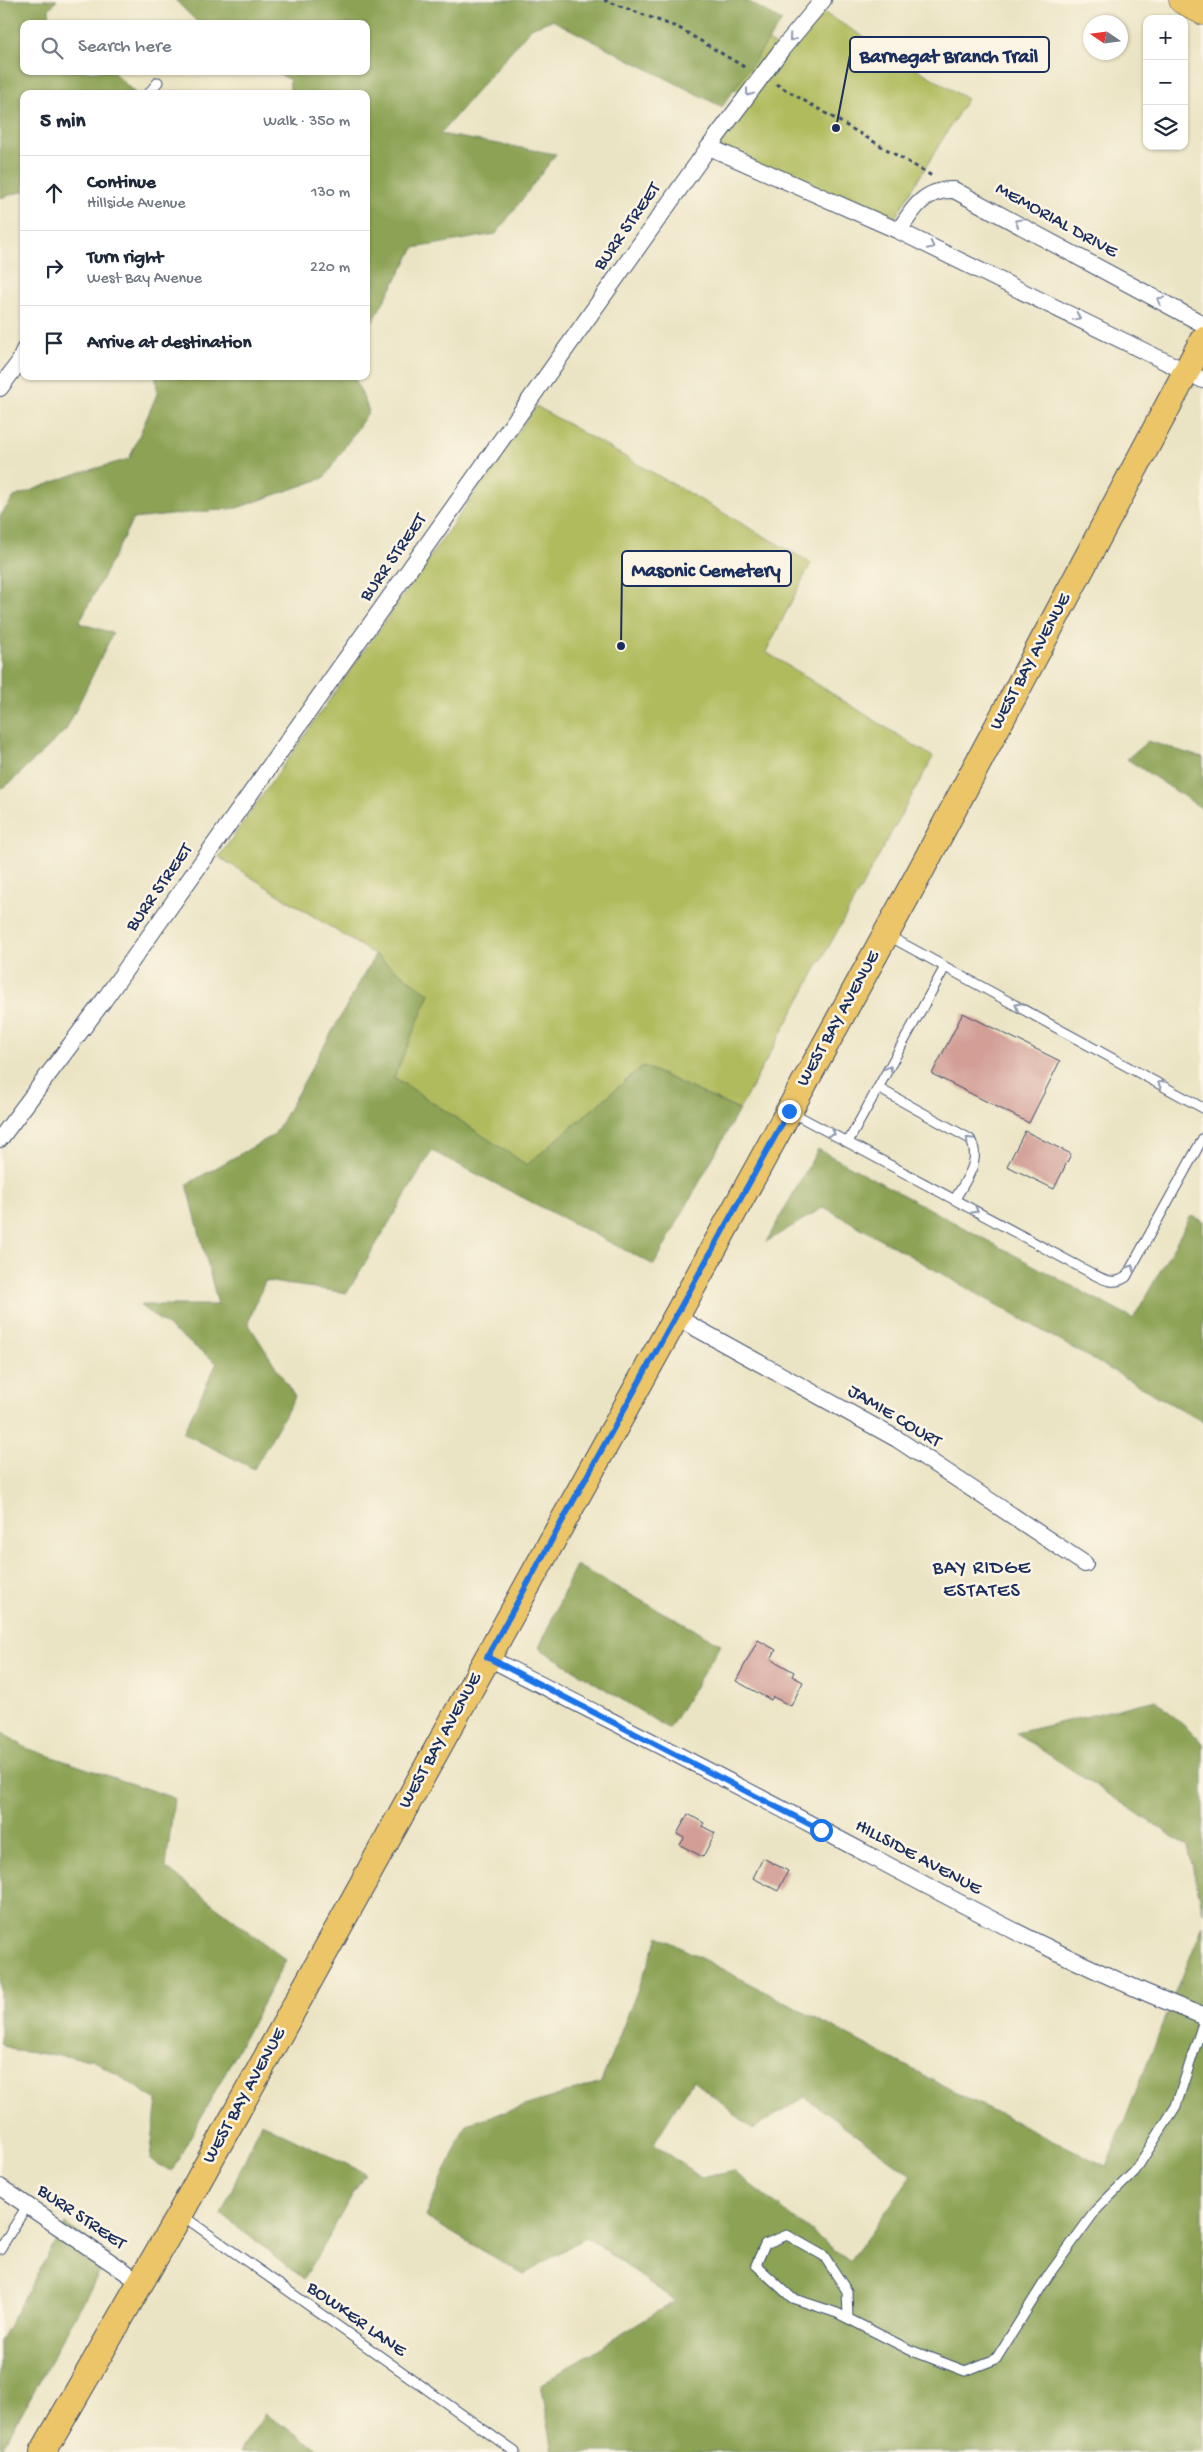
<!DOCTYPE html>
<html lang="en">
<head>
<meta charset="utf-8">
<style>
  :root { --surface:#fff; --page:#f2f2f3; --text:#1f2937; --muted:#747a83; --line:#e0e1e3 }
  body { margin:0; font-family:"Gochi Hand",sans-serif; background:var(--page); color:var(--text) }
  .controls { position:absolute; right:15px; top:15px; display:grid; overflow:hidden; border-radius:10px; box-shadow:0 1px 4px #0004 }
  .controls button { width:45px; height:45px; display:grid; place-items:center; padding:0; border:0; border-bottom:1px solid var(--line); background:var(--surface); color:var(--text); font:25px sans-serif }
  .compass { position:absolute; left:1083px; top:15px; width:45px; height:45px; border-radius:50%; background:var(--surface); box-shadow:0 1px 4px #0004; rotate:283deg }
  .stop { position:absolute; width:15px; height:15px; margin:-11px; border:4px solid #1a73e8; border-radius:50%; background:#fff }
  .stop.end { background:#1a73e8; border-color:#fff; box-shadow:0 1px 5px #0008 }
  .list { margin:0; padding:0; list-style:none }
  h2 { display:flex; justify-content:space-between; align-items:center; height:65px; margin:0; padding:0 20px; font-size:21px }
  h2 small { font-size:16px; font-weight:400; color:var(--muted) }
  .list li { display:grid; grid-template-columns:32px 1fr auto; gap:15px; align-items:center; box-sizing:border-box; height:75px; padding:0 20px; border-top:1px solid var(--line) }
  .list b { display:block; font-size:19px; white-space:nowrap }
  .list p { margin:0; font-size:16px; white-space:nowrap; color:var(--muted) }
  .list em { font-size:16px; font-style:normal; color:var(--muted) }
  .icon { flex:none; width:28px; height:28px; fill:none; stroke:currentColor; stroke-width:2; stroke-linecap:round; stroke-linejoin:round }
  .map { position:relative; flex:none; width:1203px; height:2452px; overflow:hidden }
  .search { position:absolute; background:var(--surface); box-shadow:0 1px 4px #0004; left:20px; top:20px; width:350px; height:55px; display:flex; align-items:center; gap:12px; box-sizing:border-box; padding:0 18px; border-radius:10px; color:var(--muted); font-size:19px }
  .panel { position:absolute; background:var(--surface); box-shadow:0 1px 4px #0004; left:20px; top:90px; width:350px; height:290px; border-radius:10px }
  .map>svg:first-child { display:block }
  .green { fill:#b0bb5d; stroke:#66755e }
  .forest { fill:#8ca354; stroke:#546959; fill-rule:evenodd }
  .building { fill:#d29e96 }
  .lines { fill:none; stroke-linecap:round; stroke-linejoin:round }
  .service-casing { stroke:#3a4a6d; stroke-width:11 }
  .minor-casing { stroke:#3a4a6d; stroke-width:18 }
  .primary-casing { stroke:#3a4a6d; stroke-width:28 }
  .trunk-casing { stroke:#3a4a6d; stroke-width:29 }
  .path { stroke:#3a4a6d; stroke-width:3; stroke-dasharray:4 4; stroke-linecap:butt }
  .service { stroke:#fff; stroke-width:9 }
  .minor { stroke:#fff; stroke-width:16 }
  .primary { stroke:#ecc569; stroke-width:26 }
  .trunk { stroke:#ecc569; stroke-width:28 }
  .oneway { stroke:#8d97ae }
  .route { stroke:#1a73e8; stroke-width:6 }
  .labels { text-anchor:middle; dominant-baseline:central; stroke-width:5; stroke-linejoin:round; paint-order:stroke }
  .street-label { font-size:19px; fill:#1b2f5e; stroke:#fcf5e5 }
  .neighbourhood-label { font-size:20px; letter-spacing:1px; fill:#1b2f5e; stroke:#fcf5e5 }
  .leader { fill:none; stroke:#1b2f5e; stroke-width:2 }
  .callout-dot { fill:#1b2f5e; stroke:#fcf5e5; stroke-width:2 }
  .callout { fill:#fcf5e5; stroke:#1b2f5e; stroke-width:2 }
  .callout-label { font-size:20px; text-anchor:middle; font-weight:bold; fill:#1b2f5e }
</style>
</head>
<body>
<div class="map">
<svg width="1203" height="2452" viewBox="0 0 1203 2452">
  <rect width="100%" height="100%" fill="#fcf5e5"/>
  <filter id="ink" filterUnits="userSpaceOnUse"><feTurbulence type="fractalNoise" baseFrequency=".02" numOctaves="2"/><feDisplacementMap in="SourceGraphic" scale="10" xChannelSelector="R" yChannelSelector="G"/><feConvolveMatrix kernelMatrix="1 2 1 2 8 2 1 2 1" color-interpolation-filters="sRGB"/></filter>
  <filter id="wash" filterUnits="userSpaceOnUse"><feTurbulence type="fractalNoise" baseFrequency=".0096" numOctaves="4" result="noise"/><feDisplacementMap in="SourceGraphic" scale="20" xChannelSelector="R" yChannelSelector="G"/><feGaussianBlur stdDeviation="1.12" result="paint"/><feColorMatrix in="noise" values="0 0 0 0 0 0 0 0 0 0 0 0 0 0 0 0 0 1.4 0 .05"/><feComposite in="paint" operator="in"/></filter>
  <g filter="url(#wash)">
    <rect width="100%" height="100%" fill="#ebe4c4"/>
    <g class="green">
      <polygon points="698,0 782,49 816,8 967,99 890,226 709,147 746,95 709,75"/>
      <polygon points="536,406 811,563 766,652 933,757 739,1110 643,1066 527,1165 394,1077 429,994 375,955 219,857"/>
    </g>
    <g class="forest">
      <polygon points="0,0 57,0 49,9 50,24 24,24 24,71 112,71 136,94 24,94 24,191 0,198"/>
      <polygon points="175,0 746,0 782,21 722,107 552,20 531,28 440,134 556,154 496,234 414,248 366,333 366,94 289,94 290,80 274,71 366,71 366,24 199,24"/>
      <polygon points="156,376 354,376 369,411 324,478 237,508 133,519 79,623 113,633 66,730 10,783 0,789 0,516 14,497 72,475 129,459 157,394"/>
      <polygon points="1148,741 1203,758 1203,809 1127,759"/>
      <polygon points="375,955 430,994 394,1077 527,1165 643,1066 739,1110 654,1265 432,1151 347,1293 265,1281 248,1323 295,1397 254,1469 183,1433 217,1363 139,1305 218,1305 187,1184 274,1135"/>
      <polygon points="818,1149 1133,1319 1191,1216 1203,1221 1203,1422 824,1207 766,1242"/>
      <polygon points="576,1565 721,1644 669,1729 539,1648"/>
      <polygon points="1156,1700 1203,1743 1203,1912 1188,1847 1016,1733"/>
      <polygon points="0,1731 26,1748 174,1798 166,1868 286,1960 172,2171 150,2160 157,2100 92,2059 16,2051 0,2043"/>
      <path d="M1203,1925V2452H553L541,2384L675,2301L586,2237L523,2274L425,2217L466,2124L601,2082L659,1936L971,2100L1106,2166ZM693,2080L753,2129L805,2097L912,2176L849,2261L733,2171L701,2178L654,2143Z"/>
      <polygon points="261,2123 365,2173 304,2279 221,2214"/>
      <polygon points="65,2224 110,2254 0,2452 0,2341"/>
      <polygon points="265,2414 324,2452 240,2452"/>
    </g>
    <g id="blocks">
      <g class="building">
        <polygon points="963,1013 1060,1061 1029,1123 932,1074"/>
        <polygon points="1025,1131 1071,1154 1054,1189 1007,1166"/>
        <polygon points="758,1640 776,1650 771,1659 794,1672 792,1676 803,1682 791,1706 773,1697 771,1700 736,1681"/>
        <polygon points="688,1814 704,1823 702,1826 715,1833 703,1857 680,1845 684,1838 677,1834"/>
        <polygon points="763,1858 788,1871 778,1891 753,1878"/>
      </g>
    </g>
  </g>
  <g filter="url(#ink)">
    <use href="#blocks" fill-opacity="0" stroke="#3a4a6d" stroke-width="1"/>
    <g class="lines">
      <g class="service-casing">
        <g id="service">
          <polyline points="148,94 158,82"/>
          <polyline points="887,935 1203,1108"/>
          <path d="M878,1088L970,1139C983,1160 965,1181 955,1199"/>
          <path d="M791,1112L1091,1273C1103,1279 1113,1286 1126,1277L1203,1138"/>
          <polyline points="848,1142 945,967"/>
          <polyline points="183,2216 515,2452"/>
          <polyline points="0,2249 27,2206"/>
          <polyline points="848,2318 847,2291 824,2256 787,2235 765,2244 756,2265 792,2298 837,2313 910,2350 965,2371 996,2359 1050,2273 1096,2210 1135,2171 1176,2106 1203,2023"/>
        </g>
      </g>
      <g class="minor-casing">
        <g id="minor">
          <polyline points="709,147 899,231"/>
          <path d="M1203,324L954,190C925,189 913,208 899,231L1203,380"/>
          <polyline points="0,388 20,361 24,350"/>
          <polyline points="0,1139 104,1000 709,147 782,49 823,0"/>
          <polyline points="676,1317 897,1439 1085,1564"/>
          <path d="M487,1657C597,1714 707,1769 816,1827C943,1894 1069,1964 1203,2016"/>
          <polyline points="0,2187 140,2282"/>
        </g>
      </g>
      <g class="primary-casing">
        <polyline id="primary" points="43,2452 180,2214 676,1317 920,872 1203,340"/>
      </g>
      <g class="trunk-casing">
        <polyline id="trunk" points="1183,0 1203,11"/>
      </g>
      <g class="path">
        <polyline points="604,0 679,28 746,68"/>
        <polyline points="776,84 932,176"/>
      </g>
      <use href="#service" class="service"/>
      <use href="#minor" class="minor"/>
      <use href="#primary" class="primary"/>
      <use href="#trunk" class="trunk"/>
    </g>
    <defs><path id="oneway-chevron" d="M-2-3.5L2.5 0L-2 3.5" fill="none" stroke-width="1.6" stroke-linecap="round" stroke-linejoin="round" transform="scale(1.25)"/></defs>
    <g class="oneway">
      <use href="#oneway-chevron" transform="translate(792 38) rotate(130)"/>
      <use href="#oneway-chevron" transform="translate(749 93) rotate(127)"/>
      <use href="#oneway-chevron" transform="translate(1018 222) rotate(-151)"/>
      <use href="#oneway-chevron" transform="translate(931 246) rotate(26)"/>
      <use href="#oneway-chevron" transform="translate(1160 300) rotate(-151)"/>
      <use href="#oneway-chevron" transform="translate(1077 317) rotate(26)"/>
      <use href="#oneway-chevron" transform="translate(1018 1006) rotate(-151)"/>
      <use href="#oneway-chevron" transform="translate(889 1069) rotate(-61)"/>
      <use href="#oneway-chevron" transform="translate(1161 1084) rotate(-151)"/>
      <use href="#oneway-chevron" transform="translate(832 1133) rotate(28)"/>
      <use href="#oneway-chevron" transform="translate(969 1140) rotate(-133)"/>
      <use href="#oneway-chevron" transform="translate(975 1210) rotate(28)"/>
      <use href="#oneway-chevron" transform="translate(1131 1268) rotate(-60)"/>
    </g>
  </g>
  <g class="lines" filter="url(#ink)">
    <polyline class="route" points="789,1111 487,1657 821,1830"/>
  </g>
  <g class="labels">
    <g class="street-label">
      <text transform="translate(1056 221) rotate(29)">MEMORIAL DRIVE</text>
      <text transform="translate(628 227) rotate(-55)">BURR STREET</text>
      <text transform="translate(394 558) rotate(-55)">BURR STREET</text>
      <text transform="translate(1031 662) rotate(-62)">WEST BAY AVENUE</text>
      <text transform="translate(160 888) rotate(-55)">BURR STREET</text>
      <text transform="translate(839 1019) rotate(-61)">WEST BAY AVENUE</text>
      <text transform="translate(894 1417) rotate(31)">JAMIE COURT</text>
      <text transform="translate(441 1741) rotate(-61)">WEST BAY AVENUE</text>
      <text transform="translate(918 1858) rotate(28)">HILLSIDE AVENUE</text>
      <text transform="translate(245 2096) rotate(-61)">WEST BAY AVENUE</text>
      <text transform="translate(81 2218) rotate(34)">BURR STREET</text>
      <text transform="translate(356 2320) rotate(35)">BOWKER LANE</text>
    </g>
    <g class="neighbourhood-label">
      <text x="982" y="1569">BAY RIDGE<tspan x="982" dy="23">ESTATES</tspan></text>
    </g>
  </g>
  <path class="leader" d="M836 128L850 55M621 646L622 569"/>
  <g class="callout-dot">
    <circle cx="836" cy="128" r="5"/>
    <circle cx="621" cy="646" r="5"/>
  </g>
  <g class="callout">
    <rect x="850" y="37" width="199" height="35" rx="5"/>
    <rect x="622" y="551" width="169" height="35" rx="5"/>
  </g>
  <g class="callout-label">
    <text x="949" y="62">Barnegat Branch Trail</text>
    <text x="706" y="576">Masonic Cemetery</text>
  </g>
</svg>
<div class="controls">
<button>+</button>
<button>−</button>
<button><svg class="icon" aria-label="layers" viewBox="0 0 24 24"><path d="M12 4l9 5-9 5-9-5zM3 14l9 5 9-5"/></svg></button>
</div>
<svg class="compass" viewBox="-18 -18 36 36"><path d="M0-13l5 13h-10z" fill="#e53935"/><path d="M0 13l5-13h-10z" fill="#747a83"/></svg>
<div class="stop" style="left:821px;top:1830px"></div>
<div class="stop end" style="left:789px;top:1111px"></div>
<div class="search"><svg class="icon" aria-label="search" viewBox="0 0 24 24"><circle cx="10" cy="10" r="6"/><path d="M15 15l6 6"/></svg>Search here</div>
<section class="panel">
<h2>5 min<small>Walk · 350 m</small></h2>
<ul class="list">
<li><svg class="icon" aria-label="ahead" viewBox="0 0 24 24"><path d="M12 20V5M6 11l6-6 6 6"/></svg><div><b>Continue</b><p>Hillside Avenue</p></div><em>130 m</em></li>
<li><svg class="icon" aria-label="right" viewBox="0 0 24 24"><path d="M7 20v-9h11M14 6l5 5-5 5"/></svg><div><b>Turn right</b><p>West Bay Avenue</p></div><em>220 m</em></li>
<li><svg class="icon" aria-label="arrive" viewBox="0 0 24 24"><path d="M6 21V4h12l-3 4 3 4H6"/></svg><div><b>Arrive at destination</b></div></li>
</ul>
</section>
</div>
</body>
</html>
